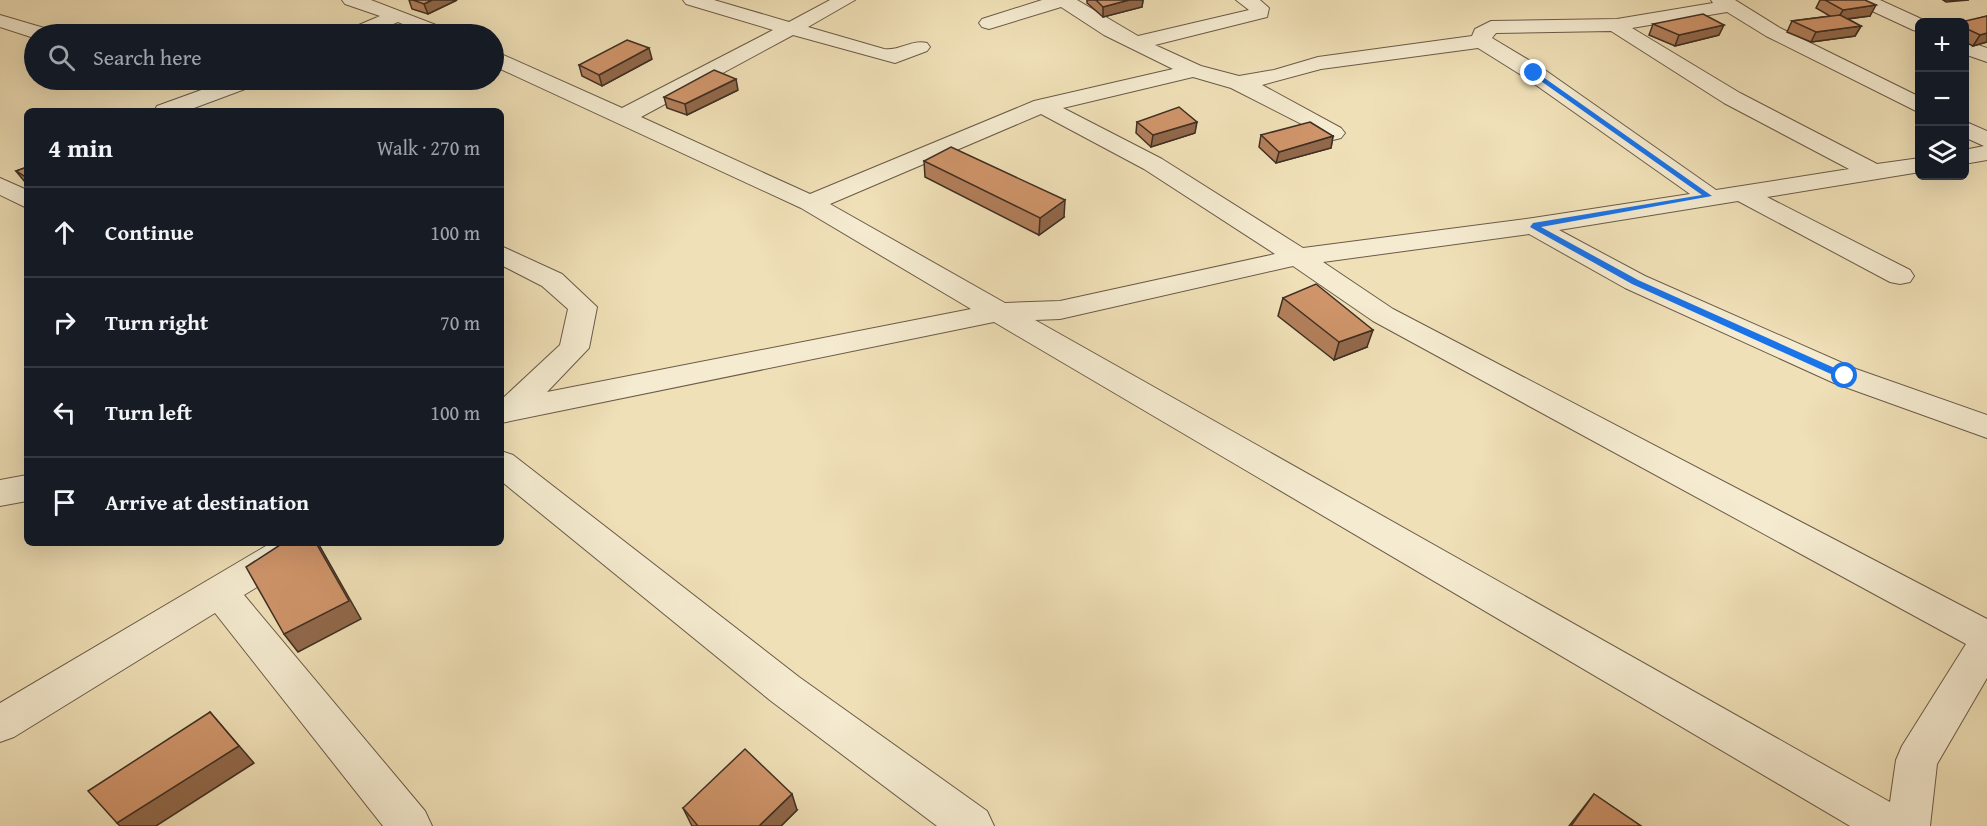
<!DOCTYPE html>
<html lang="en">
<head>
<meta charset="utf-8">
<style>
  :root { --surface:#171b24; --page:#242831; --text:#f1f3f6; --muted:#9ea1a6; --line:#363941 }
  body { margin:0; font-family:"Gentium Book Plus",serif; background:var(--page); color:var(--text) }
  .controls { position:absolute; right:18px; top:18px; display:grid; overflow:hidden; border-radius:9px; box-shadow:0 6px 24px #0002 }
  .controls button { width:54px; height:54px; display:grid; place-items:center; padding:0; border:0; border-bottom:2px solid var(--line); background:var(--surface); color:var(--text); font:30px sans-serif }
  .stop { position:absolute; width:18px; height:18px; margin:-14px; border:4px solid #1a73e8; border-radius:50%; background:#fff }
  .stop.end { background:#1a73e8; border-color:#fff; box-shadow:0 2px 6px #0008 }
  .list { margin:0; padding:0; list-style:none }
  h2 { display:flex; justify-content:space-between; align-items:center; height:78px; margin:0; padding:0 24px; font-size:26px }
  h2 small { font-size:20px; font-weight:400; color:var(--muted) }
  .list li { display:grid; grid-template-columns:39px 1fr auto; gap:18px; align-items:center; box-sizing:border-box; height:90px; padding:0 24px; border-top:2px solid var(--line) }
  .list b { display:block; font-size:22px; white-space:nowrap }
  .list em { font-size:20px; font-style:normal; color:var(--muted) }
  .icon { flex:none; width:33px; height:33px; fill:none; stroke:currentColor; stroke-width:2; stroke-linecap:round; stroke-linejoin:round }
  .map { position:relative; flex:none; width:1987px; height:826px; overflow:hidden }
  .search { position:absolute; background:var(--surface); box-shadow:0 6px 24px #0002; left:24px; top:24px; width:480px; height:66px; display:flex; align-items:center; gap:15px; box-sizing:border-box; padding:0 21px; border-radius:33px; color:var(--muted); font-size:22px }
  .panel { position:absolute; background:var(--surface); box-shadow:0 6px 24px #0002; left:24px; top:108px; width:480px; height:438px; border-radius:9px }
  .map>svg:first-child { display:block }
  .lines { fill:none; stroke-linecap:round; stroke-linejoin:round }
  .minor-casing { stroke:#6b5b47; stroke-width:2 }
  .minor { fill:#f5ebd0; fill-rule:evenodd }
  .wall { fill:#b27f5b; stroke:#3f2f22; stroke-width:1.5 }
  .shaded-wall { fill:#91684a; stroke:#3f2f22; stroke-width:1.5 }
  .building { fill:#cf946a; stroke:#3f2f22; stroke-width:1.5 }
  .route { fill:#1a73e8 }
</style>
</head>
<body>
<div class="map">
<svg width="1987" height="826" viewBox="0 0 1987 826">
  <rect width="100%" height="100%" fill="#f0e0b7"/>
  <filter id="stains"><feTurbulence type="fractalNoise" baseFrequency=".00333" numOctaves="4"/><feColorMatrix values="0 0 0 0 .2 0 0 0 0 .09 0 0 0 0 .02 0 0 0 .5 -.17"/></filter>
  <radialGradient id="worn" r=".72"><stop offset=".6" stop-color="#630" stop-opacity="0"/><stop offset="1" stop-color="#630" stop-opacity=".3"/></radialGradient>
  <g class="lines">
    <g class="minor-casing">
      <g id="minor">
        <polygon points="342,0 371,0 449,30 452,34 426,34 398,22 370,34 344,34 347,30 380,16 345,4"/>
        <path d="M683,0H714L789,22L830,0H855L808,27L884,49C900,51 912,39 927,43L930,47L927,51L895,63L793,35L641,117L810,194L1034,101L1173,69L1104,35L1061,7L989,29L982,27L979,23L982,19L1042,0H1077L1138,36L1249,10L1236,0H1260L1269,8L1267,17L1155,45L1201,66L1239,76L1274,70L1318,57L1472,36L1475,29L1491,21L1617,19L1713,3L1711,0H1735L1780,28L1920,97V113L1766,36L1727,12L1632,28L1740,93L1877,164L1920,158V172L1767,197L1910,270L1914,276L1910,282L1900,284L1890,282L1738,201L1559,230L1645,276L1856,369L1987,415V438L1834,383L1625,288L1529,234L1323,262L1393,309L1987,619V678L1937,764L1930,826H1850L994,322L501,423V400L560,345L568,309L542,286L501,265V246L562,274L597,307L589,348L547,392L971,309L801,208L494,66V52L501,54L622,108L773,30L686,4ZM1611,31L1724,103L1849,169L1716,190L1542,68L1492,38L1496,33ZM1478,48L1526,78L1690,194L1533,218L1303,248L1162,159L1063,108L1193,77L1231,88L1333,140L1341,138L1345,133L1341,128L1262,85L1321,69ZM1041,114L1144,169L1275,254L1060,301L1005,303L830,204ZM1293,266L1373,321L1966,644L1902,746L1896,760L1890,802L1035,320L1060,319Z"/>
        <polygon points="1854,0 1880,0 1928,22 1920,22 1920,32 1913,30 1857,4"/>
        <polygon points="0,15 51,30 54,34 34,34 34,38 0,27"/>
        <polygon points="1964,40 1987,48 1987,62 1964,54"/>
        <polygon points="229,80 259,80 256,85 186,111 154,111 157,106"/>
        <polygon points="1964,121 1987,131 1987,160 1964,164 1964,150 1984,146 1964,137"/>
        <polygon points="0,178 27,190 27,208 0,195"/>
        <polygon points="501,451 513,455 799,677 987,811 994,826 937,826 771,701 501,481"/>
        <polygon points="27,475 27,501 0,506 0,480"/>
        <polygon points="271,543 318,543 313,553 244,595 425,811 432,826 383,826 215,613 14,737 0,742 0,703"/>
      </g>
    </g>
    <use href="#minor" class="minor"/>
  </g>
  <g class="wall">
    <polygon points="409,0 457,0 428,14 412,9"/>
    <polygon points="1087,0 1143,0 1142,7 1103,17 1087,3"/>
    <polygon points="1820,0 1865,0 1870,16 1848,19 1861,26 1855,36 1811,42 1787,32 1792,21 1830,16 1816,8"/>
    <polygon points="1943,0 1969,0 1946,2"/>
    <polygon points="1987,16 1987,42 1973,46 1965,42 1965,22"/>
    <polygon points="1653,24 1719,35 1675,46 1649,35"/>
    <polygon points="652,59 602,86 582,76 579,65"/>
    <polygon points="738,90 687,115 667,108 664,97"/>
    <polygon points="1137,122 1195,133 1151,147 1136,133"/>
    <polygon points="1261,135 1333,136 1331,148 1276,163 1259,147"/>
    <polygon points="924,161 1064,217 1039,235 925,177"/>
    <polygon points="27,167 27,184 25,182 16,171"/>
    <polygon points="1283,298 1367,347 1334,360 1278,316"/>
    <polygon points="1594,794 1641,826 1569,826"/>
    <polygon points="683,808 797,810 781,826 692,826"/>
  </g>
  <g class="shaded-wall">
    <polygon points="432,0 457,0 428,14 424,4"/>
    <polygon points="1129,0 1143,0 1142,7 1103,17 1103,7"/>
    <polygon points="1876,5 1870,16 1837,20 1843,10"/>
    <polygon points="1724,25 1719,35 1675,46 1679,35"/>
    <polygon points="1861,26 1855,36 1811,42 1816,32"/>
    <polygon points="1987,33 1987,42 1973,46 1980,35"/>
    <polygon points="649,48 652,59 602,86 599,75"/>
    <polygon points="736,79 738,90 687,115 685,104"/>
    <polygon points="1197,122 1195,133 1151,147 1153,135"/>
    <polygon points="1333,136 1331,148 1276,163 1279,152"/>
    <polygon points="1065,200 1064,217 1039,235 1040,218"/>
    <polygon points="1373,330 1367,347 1334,360 1339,342"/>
    <polygon points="316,543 318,543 361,619 298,652 284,634"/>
    <polygon points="210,712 254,763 156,826 120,826 117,823"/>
    <polygon points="792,794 797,810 781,826 759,826"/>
  </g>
  <g class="building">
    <polygon points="413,0 432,0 424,4"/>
    <polygon points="1096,0 1129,0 1103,7"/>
    <polygon points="1825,0 1865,0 1876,5 1843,10"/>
    <polygon points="1703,14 1724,25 1679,35 1653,24"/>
    <polygon points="1840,15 1861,26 1816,32 1792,21"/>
    <polygon points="1987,16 1987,33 1980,35 1965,28 1965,22 1961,22"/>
    <polygon points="627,40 649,48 599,75 579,65"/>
    <polygon points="714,70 736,79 685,104 664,97"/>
    <polygon points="1179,107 1197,122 1153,135 1137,122"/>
    <polygon points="1310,122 1333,136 1279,152 1261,135"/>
    <polygon points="951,147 1065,200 1040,218 924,161"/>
    <polygon points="27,167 27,178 16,171"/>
    <polygon points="1316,284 1373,330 1339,342 1283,298"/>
    <polygon points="283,543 316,543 349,601 284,634 246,567"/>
    <polygon points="210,712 239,746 117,823 88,791"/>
    <polygon points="745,749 792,794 759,826 698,826 683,808"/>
    <polygon points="1594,794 1641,826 1571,826"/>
  </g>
  <polygon class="route" points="1531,72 1536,72 1712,196 1541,227 1638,280 1848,374 1848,379 1842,379 1632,284 1530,227 1533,223 1702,195 1531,74"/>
  <rect width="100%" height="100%" filter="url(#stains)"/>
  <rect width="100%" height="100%" fill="url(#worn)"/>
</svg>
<div class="controls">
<button>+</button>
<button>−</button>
<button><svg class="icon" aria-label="layers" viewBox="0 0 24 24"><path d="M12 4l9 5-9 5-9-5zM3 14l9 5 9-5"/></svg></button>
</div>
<div class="stop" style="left:1845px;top:376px"></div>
<div class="stop end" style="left:1534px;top:73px"></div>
<div class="search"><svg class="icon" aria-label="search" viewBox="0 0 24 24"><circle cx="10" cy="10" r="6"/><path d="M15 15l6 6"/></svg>Search here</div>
<section class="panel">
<h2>4 min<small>Walk · 270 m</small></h2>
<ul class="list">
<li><svg class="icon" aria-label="ahead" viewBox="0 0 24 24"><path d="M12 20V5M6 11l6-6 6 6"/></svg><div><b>Continue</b></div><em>100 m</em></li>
<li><svg class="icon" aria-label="right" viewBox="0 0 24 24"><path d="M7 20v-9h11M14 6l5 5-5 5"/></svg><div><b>Turn right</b></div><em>70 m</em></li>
<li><svg class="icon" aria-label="left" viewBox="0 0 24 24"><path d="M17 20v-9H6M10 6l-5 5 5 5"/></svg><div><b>Turn left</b></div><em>100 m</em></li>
<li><svg class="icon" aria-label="arrive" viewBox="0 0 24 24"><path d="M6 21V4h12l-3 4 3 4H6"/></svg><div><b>Arrive at destination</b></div></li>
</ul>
</section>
</div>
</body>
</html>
